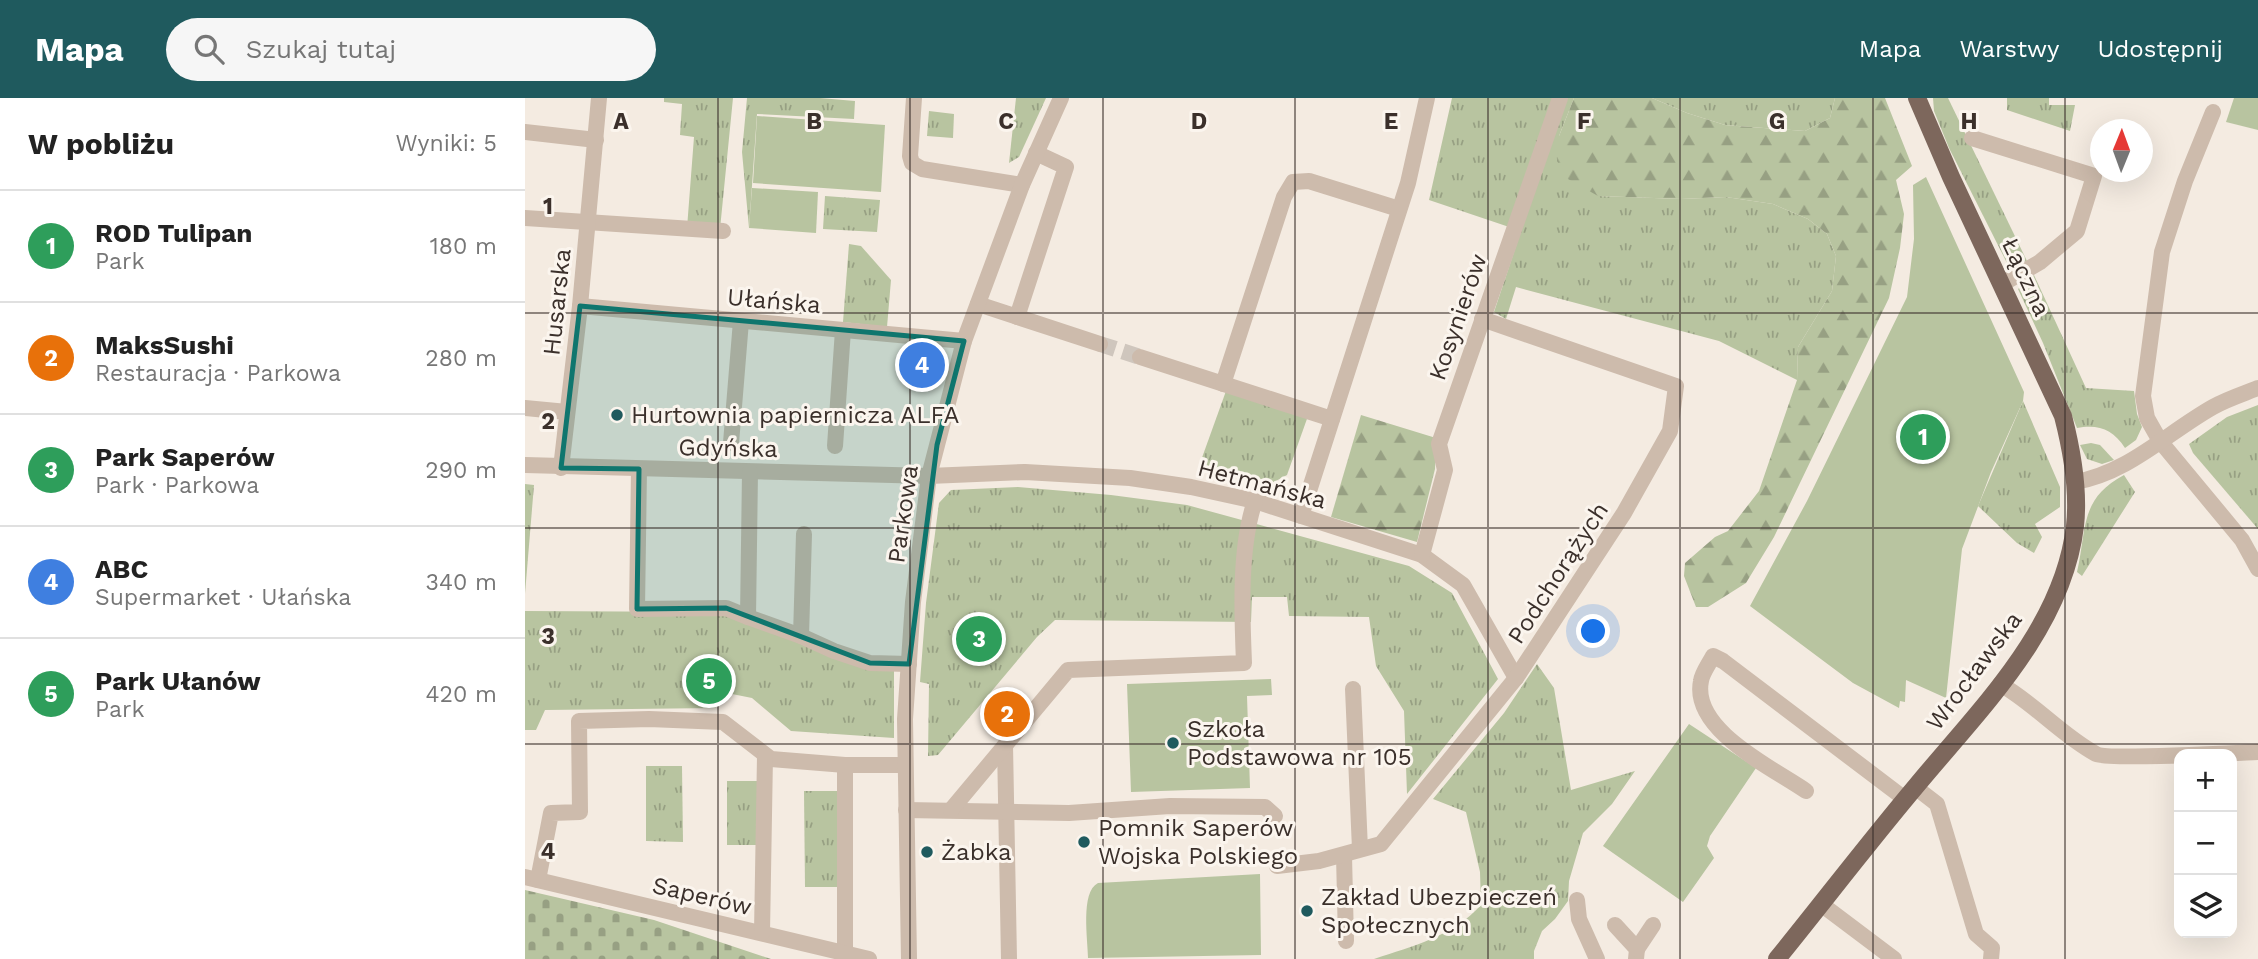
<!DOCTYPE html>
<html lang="pl">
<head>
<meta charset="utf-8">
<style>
  :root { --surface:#fff; --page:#f6f6f6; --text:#222; --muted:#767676; --line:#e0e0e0; --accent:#1f5a5e }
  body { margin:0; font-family:"Work Sans",sans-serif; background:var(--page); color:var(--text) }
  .controls { position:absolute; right:21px; bottom:21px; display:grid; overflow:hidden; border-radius:14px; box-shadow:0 7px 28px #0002 }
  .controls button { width:63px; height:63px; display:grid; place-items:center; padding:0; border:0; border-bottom:2px solid var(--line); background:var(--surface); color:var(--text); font:35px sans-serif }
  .compass { position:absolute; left:1565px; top:21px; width:63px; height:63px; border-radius:50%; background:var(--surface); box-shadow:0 7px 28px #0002; rotate:1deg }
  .you { position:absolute; left:1069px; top:534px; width:24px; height:24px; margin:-18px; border:5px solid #fff; border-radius:50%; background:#1a73e8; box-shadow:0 0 0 10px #1a73e833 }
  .badge { display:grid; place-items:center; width:46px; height:46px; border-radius:50%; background:var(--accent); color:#fff; font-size:23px; font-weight:700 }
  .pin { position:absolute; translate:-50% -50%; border:4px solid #fff; box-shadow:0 2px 7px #0006 }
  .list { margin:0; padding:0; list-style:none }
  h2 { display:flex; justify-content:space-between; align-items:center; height:91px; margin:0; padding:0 28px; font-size:30px }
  h2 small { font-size:23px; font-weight:400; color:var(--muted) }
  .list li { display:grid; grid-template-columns:46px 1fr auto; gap:21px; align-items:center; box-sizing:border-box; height:112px; padding:0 28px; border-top:2px solid var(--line) }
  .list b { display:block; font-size:26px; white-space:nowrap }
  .list p { margin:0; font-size:23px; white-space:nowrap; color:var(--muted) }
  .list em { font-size:23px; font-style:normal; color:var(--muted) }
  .icon { flex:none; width:38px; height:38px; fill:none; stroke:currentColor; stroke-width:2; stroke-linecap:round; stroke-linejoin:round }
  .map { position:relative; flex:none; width:1733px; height:861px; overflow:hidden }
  header { display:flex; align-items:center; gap:42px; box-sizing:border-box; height:98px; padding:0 35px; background:var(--accent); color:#fff }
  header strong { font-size:33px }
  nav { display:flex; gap:38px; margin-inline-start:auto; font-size:24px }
  .search { width:490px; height:63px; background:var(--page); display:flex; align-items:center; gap:18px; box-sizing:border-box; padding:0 24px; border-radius:38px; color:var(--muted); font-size:26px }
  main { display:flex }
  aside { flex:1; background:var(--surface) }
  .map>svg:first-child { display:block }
  .grass { fill:url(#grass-tufts) }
  .forest { fill:url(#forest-firs) }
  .cemetery { fill:url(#cemetery-stones) }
  .garden { fill:#b8c4a0 }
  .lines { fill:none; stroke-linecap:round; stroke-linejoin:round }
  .minor-tunnel { stroke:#cfc6bd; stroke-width:16; stroke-dasharray:16 8; stroke-linecap:butt }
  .minor { stroke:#cdbbac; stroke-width:16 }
  .major { stroke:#7d675c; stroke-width:18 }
  .marked { fill:#0f766e; fill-opacity:0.2; stroke:#0f766e; stroke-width:5; stroke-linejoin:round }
  .grid { fill:none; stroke:#3b302b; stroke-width:2; stroke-opacity:0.55 }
  .poi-dot { fill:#1f5a5e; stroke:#fbf5ee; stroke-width:2.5 }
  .labels { text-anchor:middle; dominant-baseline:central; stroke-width:6; stroke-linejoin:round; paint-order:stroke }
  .street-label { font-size:24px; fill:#3b302b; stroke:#fbf5ee }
  .poi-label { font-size:24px; fill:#3b302b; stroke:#fbf5ee; text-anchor:start }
  .grid-label { font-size:23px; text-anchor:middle; font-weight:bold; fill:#3b302b; stroke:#fbf5ee; stroke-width:6; stroke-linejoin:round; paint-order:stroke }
</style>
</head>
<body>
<header>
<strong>Mapa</strong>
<div class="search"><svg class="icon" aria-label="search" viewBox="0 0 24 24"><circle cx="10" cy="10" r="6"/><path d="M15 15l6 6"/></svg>Szukaj tutaj</div>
<nav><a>Mapa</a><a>Warstwy</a><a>Udostępnij</a></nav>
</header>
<main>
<aside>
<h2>W pobliżu<small>Wyniki: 5</small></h2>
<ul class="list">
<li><span class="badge" style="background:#2e9e5b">1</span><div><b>ROD Tulipan</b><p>Park</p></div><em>180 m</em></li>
<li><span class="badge" style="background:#e8710a">2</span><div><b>MaksSushi</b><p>Restauracja · Parkowa</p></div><em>280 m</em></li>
<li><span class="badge" style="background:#2e9e5b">3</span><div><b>Park Saperów</b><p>Park · Parkowa</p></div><em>290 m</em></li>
<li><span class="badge" style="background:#3f7fe0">4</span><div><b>ABC</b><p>Supermarket · Ułańska</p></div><em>340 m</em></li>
<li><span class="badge" style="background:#2e9e5b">5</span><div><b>Park Ułanów</b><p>Park</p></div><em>420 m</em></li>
</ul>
</aside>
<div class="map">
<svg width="1733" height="861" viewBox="0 0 1733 861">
  <defs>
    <pattern id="grass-tufts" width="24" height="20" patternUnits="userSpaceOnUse" patternTransform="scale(1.75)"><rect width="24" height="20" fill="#b8c4a0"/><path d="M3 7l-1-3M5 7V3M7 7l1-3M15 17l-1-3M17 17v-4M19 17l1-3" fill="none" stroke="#97a083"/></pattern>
    <pattern id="forest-firs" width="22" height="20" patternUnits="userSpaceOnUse" patternTransform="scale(1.75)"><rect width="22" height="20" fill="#b8c4a0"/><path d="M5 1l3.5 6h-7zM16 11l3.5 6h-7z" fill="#97a083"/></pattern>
    <pattern id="cemetery-stones" width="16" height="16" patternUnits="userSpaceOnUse" patternTransform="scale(1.75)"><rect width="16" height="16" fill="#b8c4a0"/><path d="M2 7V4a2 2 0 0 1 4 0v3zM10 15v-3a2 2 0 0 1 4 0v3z" fill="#97a083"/></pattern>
  </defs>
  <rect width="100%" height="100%" fill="#f4ebe1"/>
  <g class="grass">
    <polygon points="139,0 208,0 195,131 162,130 169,39 155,37 157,6 139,4"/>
    <polygon points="222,0 295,0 330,3 329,21 232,16 224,130 217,54"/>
    <polygon points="491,0 521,0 494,59 484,65"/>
    <polygon points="927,0 1049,0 1034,38 1074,98 1156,101 1201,99 1248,106 1283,121 1302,136 1311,158 1307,193 1273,249 1272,282 1194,243 991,189 981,221 969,214 996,133 904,102"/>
    <polygon points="1127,0 1310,0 1305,20 1280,33 1200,27 1162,15"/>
    <polygon points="1408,0 1423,0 1502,163 1484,169 1424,50 1409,13"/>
    <polygon points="1482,0 1524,0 1524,7 1550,7 1545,33 1482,12"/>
    <polygon points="404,13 429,16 428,40 402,38"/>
    <polygon points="300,98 355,102 352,134 298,131"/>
    <polygon points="324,146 336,148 366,182 362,229 318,224"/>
    <path d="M1509,177L1561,290L1609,293L1612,316L1617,329L1611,342L1600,350C1588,331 1573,326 1552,330L1518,245L1493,191Z"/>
    <polygon points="701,293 783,318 762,377 749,384 674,368"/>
    <polygon points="1498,303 1535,389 1535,409 1510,426 1517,439 1509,455 1492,445 1453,408"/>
    <polygon points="1733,307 1733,431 1668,355 1664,346 1702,319"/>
    <polygon points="1566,345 1575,347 1589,362 1577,366 1562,361 1555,347"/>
    <path d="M1599,377L1610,394L1557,478L1552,474C1562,431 1554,401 1599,377Z"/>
    <polygon points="0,386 9,387 0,496"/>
    <polygon points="493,389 586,397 662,407 884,468 927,495 973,581 882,696 879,613 851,568 844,519 764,518 762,499 727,499 726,524 530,522 512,539 413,657 403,658 404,586 395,584 401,505 414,405 426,392"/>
    <polygon points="0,513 194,514 369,572 369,640 266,633 227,600 202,595 190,610 20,612 11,632 0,632"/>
    <path d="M1012,566L1029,590L1046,692L1110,673L1087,706L1058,735L1044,783L1043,803L1030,821L1017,833L1009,853V861H849C888,848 928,838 956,807L955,774L941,714L908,701L979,615Z"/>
    <polygon points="121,668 157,668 158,744 121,743"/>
    <polygon points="202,683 233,683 234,747 202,747"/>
    <polygon points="279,693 314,693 315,789 280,789"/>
  </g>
  <g class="forest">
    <polygon points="1049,0 1127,0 1162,15 1200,27 1280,33 1305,20 1310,0 1360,0 1387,68 1371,82 1379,116 1375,150 1364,200 1249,439 1221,485 1183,509 1171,509 1159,478 1160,465 1190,439 1203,433 1234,393 1272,282 1273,249 1307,193 1311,158 1302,136 1283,121 1248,106 1201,99 1156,101 1073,98 1043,81 1032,63 1034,38"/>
    <polygon points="836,317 911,340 910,371 892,444 806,419"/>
  </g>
  <polygon class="cemetery" points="0,792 129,822 246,861 0,861"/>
  <g class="garden">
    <polygon points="1709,0 1733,0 1733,32 1701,24"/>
    <polygon points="232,18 360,27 356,94 228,85"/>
    <polygon points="1401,79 1499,294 1498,303 1466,374 1437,451 1421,600 1381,582 1380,604 1375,603 1374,610 1328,585 1225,508 1282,403 1382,199 1389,141 1388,87"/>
    <polygon points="227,90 293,94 291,135 224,130"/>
    <polygon points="746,581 747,597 722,598 725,690 606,694 602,586"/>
    <polygon points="1164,626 1231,670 1185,738 1182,748 1189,760 1158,804 1078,748"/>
    <path d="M735,776L736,857L563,860C563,842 555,794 573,785Z"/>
  </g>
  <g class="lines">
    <polyline class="minor-tunnel" points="575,246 615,259"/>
    <g class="minor">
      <polyline points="389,0 385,58 387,65 397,71 497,87"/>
      <polyline points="1688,14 1660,83 1637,154 1618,298 1622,320 1635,343 1717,442 1733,471"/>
      <polyline points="0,34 71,42"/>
      <polyline points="1447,40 1569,78 1552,133 1515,164 1477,186"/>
      <polyline points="0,120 198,133"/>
      <polyline points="453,206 575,246"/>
      <polyline points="55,208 439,243"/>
      <polyline points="492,219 541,69 511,55"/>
      <polyline points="615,259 807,321"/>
      <polyline points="698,286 759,99 768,84 784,83 874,111"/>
      <polyline points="0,310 42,314"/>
      <polyline points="206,345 216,223"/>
      <polyline points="310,348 318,232"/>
      <polyline points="0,367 404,378 500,374 605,380 666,389 730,403 897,457 938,487 991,580"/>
      <polyline points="36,370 55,208 74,0"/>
      <polyline points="114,371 112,511 201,510 223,519"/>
      <polyline points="225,374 223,519 276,538"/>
      <path d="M1550,384C1603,375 1642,335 1688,309C1702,301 1718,296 1733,290"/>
      <polyline points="776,418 883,85 902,0"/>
      <polyline points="279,436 276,538 309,553 345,565 384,566"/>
      <polyline points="897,457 920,372 914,346 1035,0"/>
      <path d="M1475,586C1509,605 1536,637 1571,656C1582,662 1710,655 1733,654"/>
      <polyline points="828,591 835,751"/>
      <polyline points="480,647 484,861"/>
      <polyline points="320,667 320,855"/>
      <polyline points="1390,689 1412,706 1451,836 1467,850 1466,861"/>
      <path d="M1281,693C1248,670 1166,632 1176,583C1177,575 1184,566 1188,558L1198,563L1380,701"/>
      <polyline points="381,712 544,715 645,708 740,709 750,718"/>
      <path d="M426,712L543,572L719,565C717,517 714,449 730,403"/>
      <polyline points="819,757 821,843"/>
      <polyline points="752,768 794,763 856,746 991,580 1099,415 1145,333 1151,288 957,221"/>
      <polyline points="0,779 344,861"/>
      <polyline points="13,782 26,715 55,714 54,623 124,621 198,624 246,661 320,667 380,667"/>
      <polyline points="1052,802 1054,821 1072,861"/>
      <polyline points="1296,806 1369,861"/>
      <polyline points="1090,827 1112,851 1111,861"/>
      <polyline points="237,835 240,658"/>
      <polyline points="1112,851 1128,827"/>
      <polyline points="384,861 380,621 388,504 404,378 439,243 497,87 536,0"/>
    </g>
    <path class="major" d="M1252,861C1299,803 1344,744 1392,687C1454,612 1538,531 1550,428C1554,392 1547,353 1538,318L1426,79L1392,0"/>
  </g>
  <path class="marked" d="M55,208L439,243L412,347L384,566L345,565L201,510L112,511L114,371L36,370Z"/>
  <path class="grid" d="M193,0V861M385,0V861M578,0V861M770,0V861M963,0V861M1155,0V861M1348,0V861M1540,0V861M0,215H1733M0,430H1733M0,646H1733"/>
  <g class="poi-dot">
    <circle cx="92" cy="317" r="7"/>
    <circle cx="648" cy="645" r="7"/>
    <circle cx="559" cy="744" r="7"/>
    <circle cx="402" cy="754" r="7"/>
    <circle cx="782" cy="813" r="7"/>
  </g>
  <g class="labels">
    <g class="street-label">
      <text transform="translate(1501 179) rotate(65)">Łączna</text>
      <text transform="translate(249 203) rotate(5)">Ułańska</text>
      <text transform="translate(32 204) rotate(-84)">Husarska</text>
      <text transform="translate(933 219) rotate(-71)">Kosynierów</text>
      <text transform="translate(203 350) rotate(1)">Gdyńska</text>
      <text transform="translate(737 386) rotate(15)">Hetmańska</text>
      <text transform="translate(378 416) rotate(-82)">Parkowa</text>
      <text transform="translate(1033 475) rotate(-57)">Podchorążych</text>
      <text transform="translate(1449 573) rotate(-53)">Wrocławska</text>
      <text transform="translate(177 798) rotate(13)">Saperów</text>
    </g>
    <g class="poi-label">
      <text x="106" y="317">Hurtownia papiernicza ALFA</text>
      <text x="662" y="631">Szkoła<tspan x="662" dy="28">Podstawowa nr 105</tspan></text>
      <text x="573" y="730">Pomnik Saperów<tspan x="573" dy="28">Wojska Polskiego</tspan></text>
      <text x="416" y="754">Żabka</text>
      <text x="796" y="799">Zakład Ubezpieczeń<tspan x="796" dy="28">Społecznych</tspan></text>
    </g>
  </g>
  <g class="grid-label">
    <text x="96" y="31">A</text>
    <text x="289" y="31">B</text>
    <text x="481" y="31">C</text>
    <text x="674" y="31">D</text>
    <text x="866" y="31">E</text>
    <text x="1059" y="31">F</text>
    <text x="1252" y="31">G</text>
    <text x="1444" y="31">H</text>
    <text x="23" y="116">1</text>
    <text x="23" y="331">2</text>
    <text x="23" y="546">3</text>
    <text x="23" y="761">4</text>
  </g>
</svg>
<div class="controls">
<button>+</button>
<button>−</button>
<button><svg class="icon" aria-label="layers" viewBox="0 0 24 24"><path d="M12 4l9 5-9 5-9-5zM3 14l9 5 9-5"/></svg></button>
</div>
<svg class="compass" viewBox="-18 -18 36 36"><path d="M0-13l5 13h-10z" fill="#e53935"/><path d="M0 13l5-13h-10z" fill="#767676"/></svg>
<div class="you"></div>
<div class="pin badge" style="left:1398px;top:339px;background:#2e9e5b">1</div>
<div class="pin badge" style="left:482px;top:616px;background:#e8710a">2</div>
<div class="pin badge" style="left:454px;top:541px;background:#2e9e5b">3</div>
<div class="pin badge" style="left:397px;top:267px;background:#3f7fe0">4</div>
<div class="pin badge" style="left:184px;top:583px;background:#2e9e5b">5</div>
</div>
</main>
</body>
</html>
